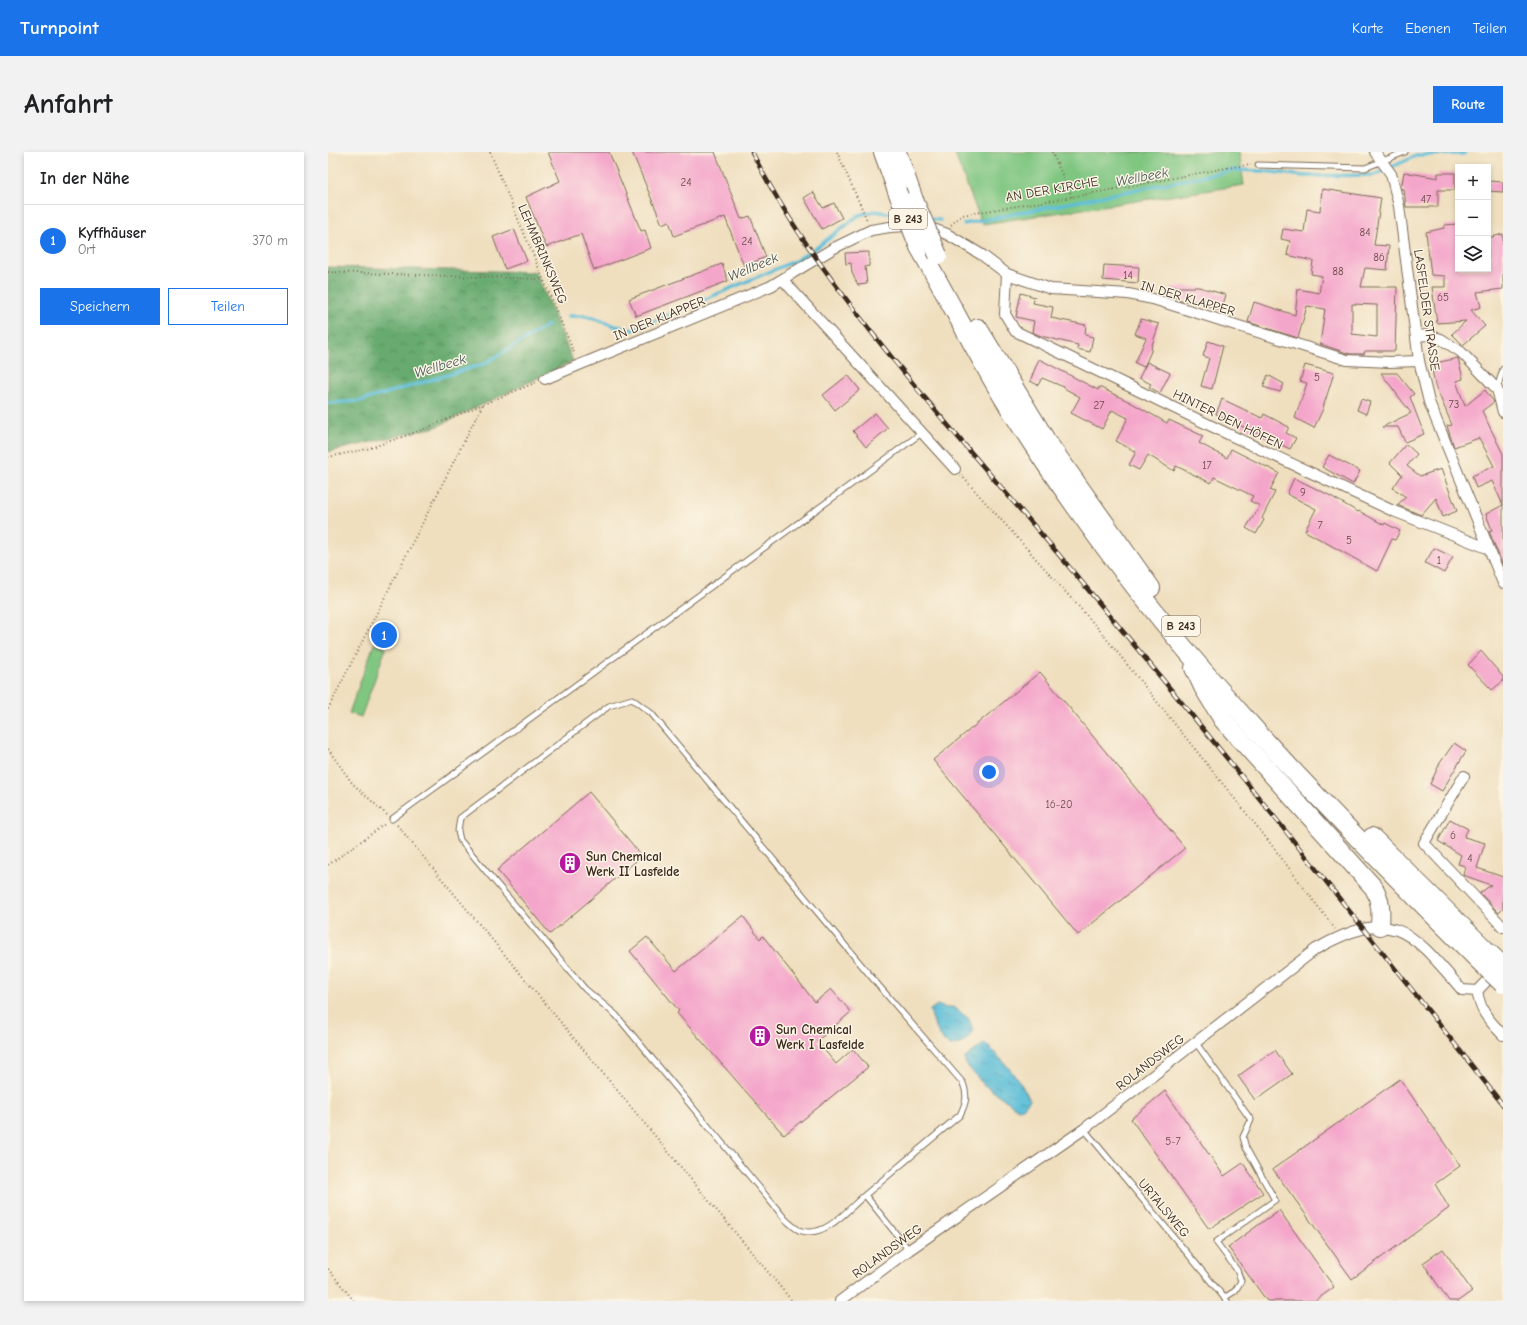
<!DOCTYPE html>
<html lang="de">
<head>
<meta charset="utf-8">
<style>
  :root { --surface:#fff; --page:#f2f2f2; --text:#202124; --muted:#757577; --line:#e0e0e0; --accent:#1a73e8 }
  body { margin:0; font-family:"Comic Neue",sans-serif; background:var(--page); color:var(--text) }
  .controls { position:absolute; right:12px; top:12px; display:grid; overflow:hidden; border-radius:0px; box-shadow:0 2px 6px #0003 }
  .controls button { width:36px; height:36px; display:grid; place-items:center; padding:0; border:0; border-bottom:1px solid var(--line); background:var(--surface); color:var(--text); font:20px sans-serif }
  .you { position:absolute; left:661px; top:620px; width:14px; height:14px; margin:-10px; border:3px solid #fff; border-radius:50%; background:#1a73e8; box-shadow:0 0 0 6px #1a73e833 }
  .badge { display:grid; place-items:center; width:26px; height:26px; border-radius:50%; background:var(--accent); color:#fff; font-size:13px; font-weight:700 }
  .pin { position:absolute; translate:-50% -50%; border:2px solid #fff; box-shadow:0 1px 4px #0006 }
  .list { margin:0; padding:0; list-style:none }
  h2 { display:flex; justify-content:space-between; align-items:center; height:52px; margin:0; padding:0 16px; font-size:17px }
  h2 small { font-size:13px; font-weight:400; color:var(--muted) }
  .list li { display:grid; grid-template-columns:26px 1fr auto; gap:12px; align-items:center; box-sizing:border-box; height:72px; padding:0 16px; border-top:1px solid var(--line) }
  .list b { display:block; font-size:15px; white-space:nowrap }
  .list p { margin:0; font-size:13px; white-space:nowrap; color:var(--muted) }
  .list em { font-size:13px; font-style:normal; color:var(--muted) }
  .actions { display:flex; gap:8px; padding:12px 16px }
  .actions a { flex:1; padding:9px 0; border:1px solid var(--accent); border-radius:0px; text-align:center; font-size:14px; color:var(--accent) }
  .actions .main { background:var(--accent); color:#fff }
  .icon { flex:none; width:22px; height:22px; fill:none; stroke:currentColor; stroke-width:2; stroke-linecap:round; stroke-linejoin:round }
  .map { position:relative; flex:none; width:1175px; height:1149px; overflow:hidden; border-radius:0px }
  header { display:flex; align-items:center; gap:24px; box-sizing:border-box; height:56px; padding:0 20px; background:var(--accent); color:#fff }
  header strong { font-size:19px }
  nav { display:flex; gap:22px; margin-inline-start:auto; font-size:14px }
  .intro { display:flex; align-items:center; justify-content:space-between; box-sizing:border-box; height:96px; padding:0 24px }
  h1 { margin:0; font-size:28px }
  .button { padding:10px 18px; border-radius:0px; background:var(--accent); color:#fff; font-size:14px; font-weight:700 }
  main { display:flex; gap:24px; padding:0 24px }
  aside { flex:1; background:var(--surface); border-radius:0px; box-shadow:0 2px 6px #0003 }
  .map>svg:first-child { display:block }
  .grass { fill:#7fc681; stroke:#5d7850 }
  .forest { fill:url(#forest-crowns); stroke:#516a46 }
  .water { fill:url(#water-ripples); stroke:#4a747b }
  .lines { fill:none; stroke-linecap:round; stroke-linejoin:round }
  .stream { stroke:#5abdd8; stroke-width:3.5 }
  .building { fill:#f4a6ca; fill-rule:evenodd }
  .lane-casing { stroke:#7a6956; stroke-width:7 }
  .street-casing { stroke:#7a6956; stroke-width:12 }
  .highway-casing { stroke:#7a6956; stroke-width:20 }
  .path { stroke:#7a6956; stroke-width:2; stroke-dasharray:1 3; stroke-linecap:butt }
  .lane { stroke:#fff; stroke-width:5 }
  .street { stroke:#fff; stroke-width:10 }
  .highway { stroke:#fff; stroke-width:18 }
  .rail-casing { stroke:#3b2a1e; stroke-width:4.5 }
  .rail { stroke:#fcf5e5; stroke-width:3; stroke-dasharray:9; stroke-linecap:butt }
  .highway-bridge-casing { stroke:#7a6956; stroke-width:20; stroke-linecap:butt }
  .highway-bridge { stroke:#fff; stroke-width:18 }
  .labels { text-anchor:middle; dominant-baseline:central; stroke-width:3; stroke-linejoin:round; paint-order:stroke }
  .number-label { font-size:11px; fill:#694949 }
  .shield { fill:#fcf5e5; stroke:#75675a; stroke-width:1 }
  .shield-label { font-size:12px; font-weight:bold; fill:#3b2a1e }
  .street-label { font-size:13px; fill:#3b2a1e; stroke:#fcf5e5 }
  .poi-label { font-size:13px; font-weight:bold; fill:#3b2a1e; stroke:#fcf5e5; text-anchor:start }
  .water-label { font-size:14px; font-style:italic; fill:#445656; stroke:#fcf5e5 }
</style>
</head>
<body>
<header>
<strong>Turnpoint</strong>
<nav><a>Karte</a><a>Ebenen</a><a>Teilen</a></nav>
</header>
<div class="intro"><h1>Anfahrt</h1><a class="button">Route</a></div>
<main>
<aside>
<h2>In der Nähe<small></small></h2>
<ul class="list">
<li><span class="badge">1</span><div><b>Kyffhäuser</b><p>Ort</p></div><em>370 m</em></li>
</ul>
<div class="actions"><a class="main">Speichern</a><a>Teilen</a></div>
</aside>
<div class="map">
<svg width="1175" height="1149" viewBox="0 0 1175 1149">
  <defs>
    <pattern id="forest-crowns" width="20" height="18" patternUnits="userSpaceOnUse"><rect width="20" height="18" fill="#67ab6f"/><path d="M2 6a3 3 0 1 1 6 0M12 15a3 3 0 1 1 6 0" fill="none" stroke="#568b5b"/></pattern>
    <pattern id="water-ripples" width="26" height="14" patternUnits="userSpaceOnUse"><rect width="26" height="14" fill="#5abdd8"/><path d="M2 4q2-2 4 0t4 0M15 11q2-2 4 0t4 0" fill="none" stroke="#4c9aaf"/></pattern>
  </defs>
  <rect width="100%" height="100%" fill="#fcf5e5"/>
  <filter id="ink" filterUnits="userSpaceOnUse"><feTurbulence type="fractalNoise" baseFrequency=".025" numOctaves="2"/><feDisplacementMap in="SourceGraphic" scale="8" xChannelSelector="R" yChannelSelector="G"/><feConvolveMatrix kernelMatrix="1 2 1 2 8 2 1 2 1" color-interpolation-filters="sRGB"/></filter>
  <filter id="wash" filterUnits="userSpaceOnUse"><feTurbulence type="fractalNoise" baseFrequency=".012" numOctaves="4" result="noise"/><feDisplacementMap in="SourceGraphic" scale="16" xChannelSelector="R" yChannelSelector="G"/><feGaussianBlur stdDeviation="0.9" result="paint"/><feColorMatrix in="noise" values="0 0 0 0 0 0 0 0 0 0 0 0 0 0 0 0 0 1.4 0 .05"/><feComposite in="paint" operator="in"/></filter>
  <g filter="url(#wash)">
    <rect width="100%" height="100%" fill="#efdfbf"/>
    <g class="grass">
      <polygon points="626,0 911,0 916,33 654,72"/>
      <polygon points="46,492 58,496 33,565 21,561"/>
    </g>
    <polygon class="forest" points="0,115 208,120 245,209 108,275 0,300"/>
    <g class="water">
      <path d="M609,853L618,856L626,855L641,867L645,878C639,889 634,893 622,894C609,884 606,872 602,858Z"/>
      <path d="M657,891C674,907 692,927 702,948L695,956L690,957L655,932L637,911V906Z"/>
    </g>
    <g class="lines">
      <g class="stream">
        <polyline points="600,67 612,68"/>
        <polyline points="636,72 906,18 936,19 976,24 1046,23 1090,3 1135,2 1138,0"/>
        <polyline points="240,164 259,164 287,174 305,178 469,108 491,94 531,63 547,59 572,63"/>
        <polyline points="0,251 32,249 156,212 220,173"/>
      </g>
    </g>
    <g id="blocks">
      <g class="building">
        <polygon points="220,0 281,0 313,79 317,78 323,96 266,118 253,82 218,95 198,45 232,29"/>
        <polygon points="304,0 387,0 413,67 422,64 438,105 416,114 397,65 346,84 341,69 334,72"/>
        <polygon points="1076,20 1110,26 1110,21 1127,21 1127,38 1110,38 1110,55 1078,55 1076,37 1073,37"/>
        <polygon points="1160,29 1175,30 1175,40 1160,39"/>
        <path d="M994,37L1053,46L1046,93L1061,94L1059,118L1037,116L1033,135H1069L1067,199H1037L1036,202H1022L992,192L997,157L979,154L970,186L920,170L926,150L967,163L970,137L991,141L994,124L983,122L985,109L959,103L962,89L953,87L955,77L976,80L979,57L992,59ZM1024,152L1049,153V185L1024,182Z"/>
        <polygon points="485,40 495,56 506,51 514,66 494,77 476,46"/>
        <polygon points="1130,72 1130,117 1160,117 1160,86 1175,82 1175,137 1149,140 1153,155 1143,158 1157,174 1135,193 1124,182 1138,169 1109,171 1104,135 1117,135 1117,124 1103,123 1098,80 1116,76 1116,73"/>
        <polygon points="186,77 199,109 177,117 165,85"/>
        <polygon points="541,100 541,114 537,115 539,132 530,133 524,121 523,111 518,112 517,101"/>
        <polygon points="394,112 400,129 308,164 301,147"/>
        <polygon points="776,113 811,115 810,131 775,128"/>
        <polygon points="842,135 871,135 898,143 893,159 869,149 853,149 850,148 850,145 842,145"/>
        <polygon points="693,141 707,145 705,151 725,155 723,166 758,173 757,183 765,185 762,200 749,197 750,193 713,184 704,180 706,169 688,165"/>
        <polygon points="813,167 831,172 823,196 824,197 816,215 807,211 818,186 807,182"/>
        <polygon points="880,189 895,194 884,237 873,234 881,206 875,204"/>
        <polygon points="1130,206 1135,227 1128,229 1137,254 1157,238 1166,250 1154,259 1175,302 1175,414 1161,379 1164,378 1158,362 1175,353 1164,329 1148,336 1144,324 1166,314 1151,286 1126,295 1119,274 1124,273 1107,233 1103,212"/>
        <polygon points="711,207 770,238 771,235 802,250 839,271 841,268 875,284 871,291 899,306 903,297 951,321 942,338 947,340 934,366 936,368 928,382 918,376 932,354 922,349 925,344 886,325 883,331 848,314 846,319 820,303 811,318 801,313 808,300 788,289 800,266 784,258 774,277 743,261 752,245 736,236 736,235 714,226 710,233 702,229"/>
        <polygon points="819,210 842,221 832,241 821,235 823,232 811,226"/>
        <polygon points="977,213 1006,221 994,259 986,276 967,266 979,231 972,229"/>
        <polygon points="1053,221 1069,221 1086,242 1082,245 1096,282 1077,290 1070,275 1054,275 1083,261"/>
        <polygon points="520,223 532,238 507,258 495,243"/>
        <polygon points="940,223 956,232 952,240 935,235"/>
        <polygon points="894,247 934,266 936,262 961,275 958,281 968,286 962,297 888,262"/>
        <polygon points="1033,247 1042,250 1038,262 1029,258"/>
        <polygon points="547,261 560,276 538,295 525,279"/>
        <polygon points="1078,292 1089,302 1079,314 1092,324 1113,317 1129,359 1115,365 1108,346 1093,363 1069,353 1078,345 1065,336 1074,323 1062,311"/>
        <polygon points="1001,303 1032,319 1025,332 994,315"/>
        <polygon points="966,326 1001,343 1030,360 1031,359 1056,373 1057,371 1072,379 1067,388 1064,387 1049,419 977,379 988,357 959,342"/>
        <polygon points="1106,396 1125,405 1116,421 1097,411"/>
        <polygon points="54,471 65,475 58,495 46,490"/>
        <polygon points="1153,499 1175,525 1175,529 1164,538 1140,513"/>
        <polygon points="712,520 857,696 750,783 605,608"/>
        <polygon points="1126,591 1138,599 1114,639 1102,632 1112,611"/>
        <polygon points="261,640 314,704 222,782 169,718"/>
        <polygon points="1122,667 1140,677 1136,685 1157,691 1149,716 1175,725 1175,757 1171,761 1152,741 1163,733 1135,723 1137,714 1130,712 1133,703 1110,689"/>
        <polygon points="415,764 432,787 435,784 487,850 503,837 523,860 489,889 508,912 525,897 540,915 456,983 349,861 351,859 302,799 319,785 348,819"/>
        <polygon points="947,898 964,922 927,948 910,924"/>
        <polygon points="1072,927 1132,1014 1107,1032 1121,1056 1024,1127 945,1017"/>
        <polygon points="837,939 896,1024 915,1011 935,1041 881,1077 803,967"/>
        <polygon points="951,1058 1006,1135 987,1149 939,1149 900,1095"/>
        <polygon points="1115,1097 1144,1139 1130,1149 1121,1149 1095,1111"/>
      </g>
    </g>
  </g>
  <g filter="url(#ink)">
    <use href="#blocks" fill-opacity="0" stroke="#7a6956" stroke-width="1"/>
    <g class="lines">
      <g class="lane-casing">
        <g id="lane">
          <polyline points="930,13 1037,16 1077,0"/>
          <polyline points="1169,237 1175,217"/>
          <polyline points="64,667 595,280"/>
          <polyline points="868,891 923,968 915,985 918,996 947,1048 888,1090 909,1118 913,1129 907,1139 896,1146"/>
          <polyline points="756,977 899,1149"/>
          <path d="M537,1043C521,1056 498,1086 474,1079C468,1078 463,1072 458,1068L288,863L257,837L132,688L130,679L132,666L281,554L304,547L323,561L551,834L635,931C640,944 638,951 632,963L537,1043L581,1098"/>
        </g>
      </g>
      <g class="street-casing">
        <g id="street">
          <polyline points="1047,0 1063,22 1071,54 1091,209 1101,250 1175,431"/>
          <polyline points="679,122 677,162 687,179 902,283 1063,358 1159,396"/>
          <polyline points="455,128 627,317"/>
          <polyline points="1088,184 1100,183 1113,187 1133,200 1169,237 1175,260"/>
          <polyline points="217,227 443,134 506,96 543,78 562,75 594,73 619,82 654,103 679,122 723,137 800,142 825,147 1019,208 1062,210 1091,209"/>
          <polyline points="1136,624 1096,691 1175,775"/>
          <polyline points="1149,839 1167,820"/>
          <path d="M512,1149L581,1098L756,977L988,797C1066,753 1083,779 1134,838L1149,839C1153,861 1160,867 1175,883"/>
        </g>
      </g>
      <g class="highway-casing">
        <g id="highway">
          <polyline points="555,0 569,39"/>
          <polyline points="569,0 586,48"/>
          <path d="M591,95C616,139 639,183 664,227C690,272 719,315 749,357C864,521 1007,665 1149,807"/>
          <polyline points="650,176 718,288 823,436"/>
          <path d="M866,516L875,535L895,568L1046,736C1053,749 1053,760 1052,774"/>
          <polyline points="1044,685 1157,797"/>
        </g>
      </g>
      <g class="path">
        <polyline points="162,0 247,203"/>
        <polyline points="509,0 539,68"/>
        <polyline points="724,0 744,45"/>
        <polyline points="623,73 634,63 744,45 904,15 923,13"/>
        <polyline points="0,120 215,127"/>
        <polyline points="0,305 39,297 91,279 209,230"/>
        <polyline points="633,323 769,475 939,687 1007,777"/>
        <polyline points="0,557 155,252"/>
        <polyline points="0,597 24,631 59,663"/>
        <polyline points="69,673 464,1149"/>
        <polyline points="0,713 57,672"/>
        <polyline points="0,1117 26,1149"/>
      </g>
      <use href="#lane" class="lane"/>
      <use href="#street" class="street"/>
      <use href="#highway" class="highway"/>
      <g class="rail-casing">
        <path id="rail" d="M424,0C455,62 496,119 538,173C609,265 688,350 762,440C903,608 1039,781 1175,953"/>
      </g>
      <use href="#rail" class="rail"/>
      <g class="highway-bridge-casing">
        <g id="highway-bridge">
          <polyline points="569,39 591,95"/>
          <polyline points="586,48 610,103"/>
          <polyline points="1157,797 1175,814"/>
          <polyline points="1149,807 1175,832"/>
        </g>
      </g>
      <use href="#highway-bridge" class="highway-bridge"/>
    </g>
  </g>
  <defs>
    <g id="building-disc" transform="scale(1.15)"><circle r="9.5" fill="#b5179e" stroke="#fcf5e5"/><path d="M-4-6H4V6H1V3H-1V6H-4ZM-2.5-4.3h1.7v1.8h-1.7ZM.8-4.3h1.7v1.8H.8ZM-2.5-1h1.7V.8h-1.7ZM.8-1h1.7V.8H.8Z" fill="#fff"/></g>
  </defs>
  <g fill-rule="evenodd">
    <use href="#building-disc" x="242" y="711"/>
    <use href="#building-disc" x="432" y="884"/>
  </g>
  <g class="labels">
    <g class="number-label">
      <text x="358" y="30">24</text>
      <text x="1098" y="47">47</text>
      <text x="1037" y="80">84</text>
      <text x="419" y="89">24</text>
      <text x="1051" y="105">86</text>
      <text x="1010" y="119">88</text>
      <text x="800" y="123">14</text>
      <text x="1115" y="145">65</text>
      <text x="989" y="225">5</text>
      <text x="1126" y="252">73</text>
      <text x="771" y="253">27</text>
      <text x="879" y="313">17</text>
      <text x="975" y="340">9</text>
      <text x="992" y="373">7</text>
      <text x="1021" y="388">5</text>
      <text x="1111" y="408">1</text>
      <text x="731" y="652">16-20</text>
      <text x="1125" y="683">6</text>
      <text x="1142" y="706">4</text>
      <text x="845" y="989">5-7</text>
    </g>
    <g class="shield">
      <rect x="561" y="57" width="38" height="20" rx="3"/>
      <rect x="834" y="464" width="38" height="20" rx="3"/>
    </g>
    <g class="shield-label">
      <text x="580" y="67">B 243</text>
      <text x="853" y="474">B 243</text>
    </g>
    <g class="street-label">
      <text transform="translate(724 37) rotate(-10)">AN DER KIRCHE</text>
      <text transform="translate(215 102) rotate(67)">LEHMBRINKSWEG</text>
      <text transform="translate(860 146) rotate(16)">IN DER KLAPPER</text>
      <text transform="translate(1099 158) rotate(82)">LASFELDER STRASSE</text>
      <text transform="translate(331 166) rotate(-22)">IN DER KLAPPER</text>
      <text transform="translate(900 267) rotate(26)">HINTER DEN HÖFEN</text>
      <text transform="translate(822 910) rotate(-38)">ROLANDSWEG</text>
      <text transform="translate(836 1056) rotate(50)">URTALSWEG</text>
      <text transform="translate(559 1099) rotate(-36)">ROLANDSWEG</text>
    </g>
    <g class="poi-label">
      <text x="258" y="704">Sun Chemical<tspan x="258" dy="15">Werk II Lasfelde</tspan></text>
      <text x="448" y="877">Sun Chemical<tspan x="448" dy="15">Werk I Lasfelde</tspan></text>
    </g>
    <g class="water-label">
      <text transform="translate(814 25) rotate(-11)">Wellbeek</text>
      <text transform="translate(425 115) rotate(-23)">Wellbeek</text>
      <text transform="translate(112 214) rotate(-16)">Wellbeek</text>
    </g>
  </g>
</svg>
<div class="controls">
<button>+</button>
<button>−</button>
<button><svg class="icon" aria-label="layers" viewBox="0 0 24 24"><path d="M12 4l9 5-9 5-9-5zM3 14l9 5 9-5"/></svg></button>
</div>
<div class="you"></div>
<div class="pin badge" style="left:56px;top:483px">1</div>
</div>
</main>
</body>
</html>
